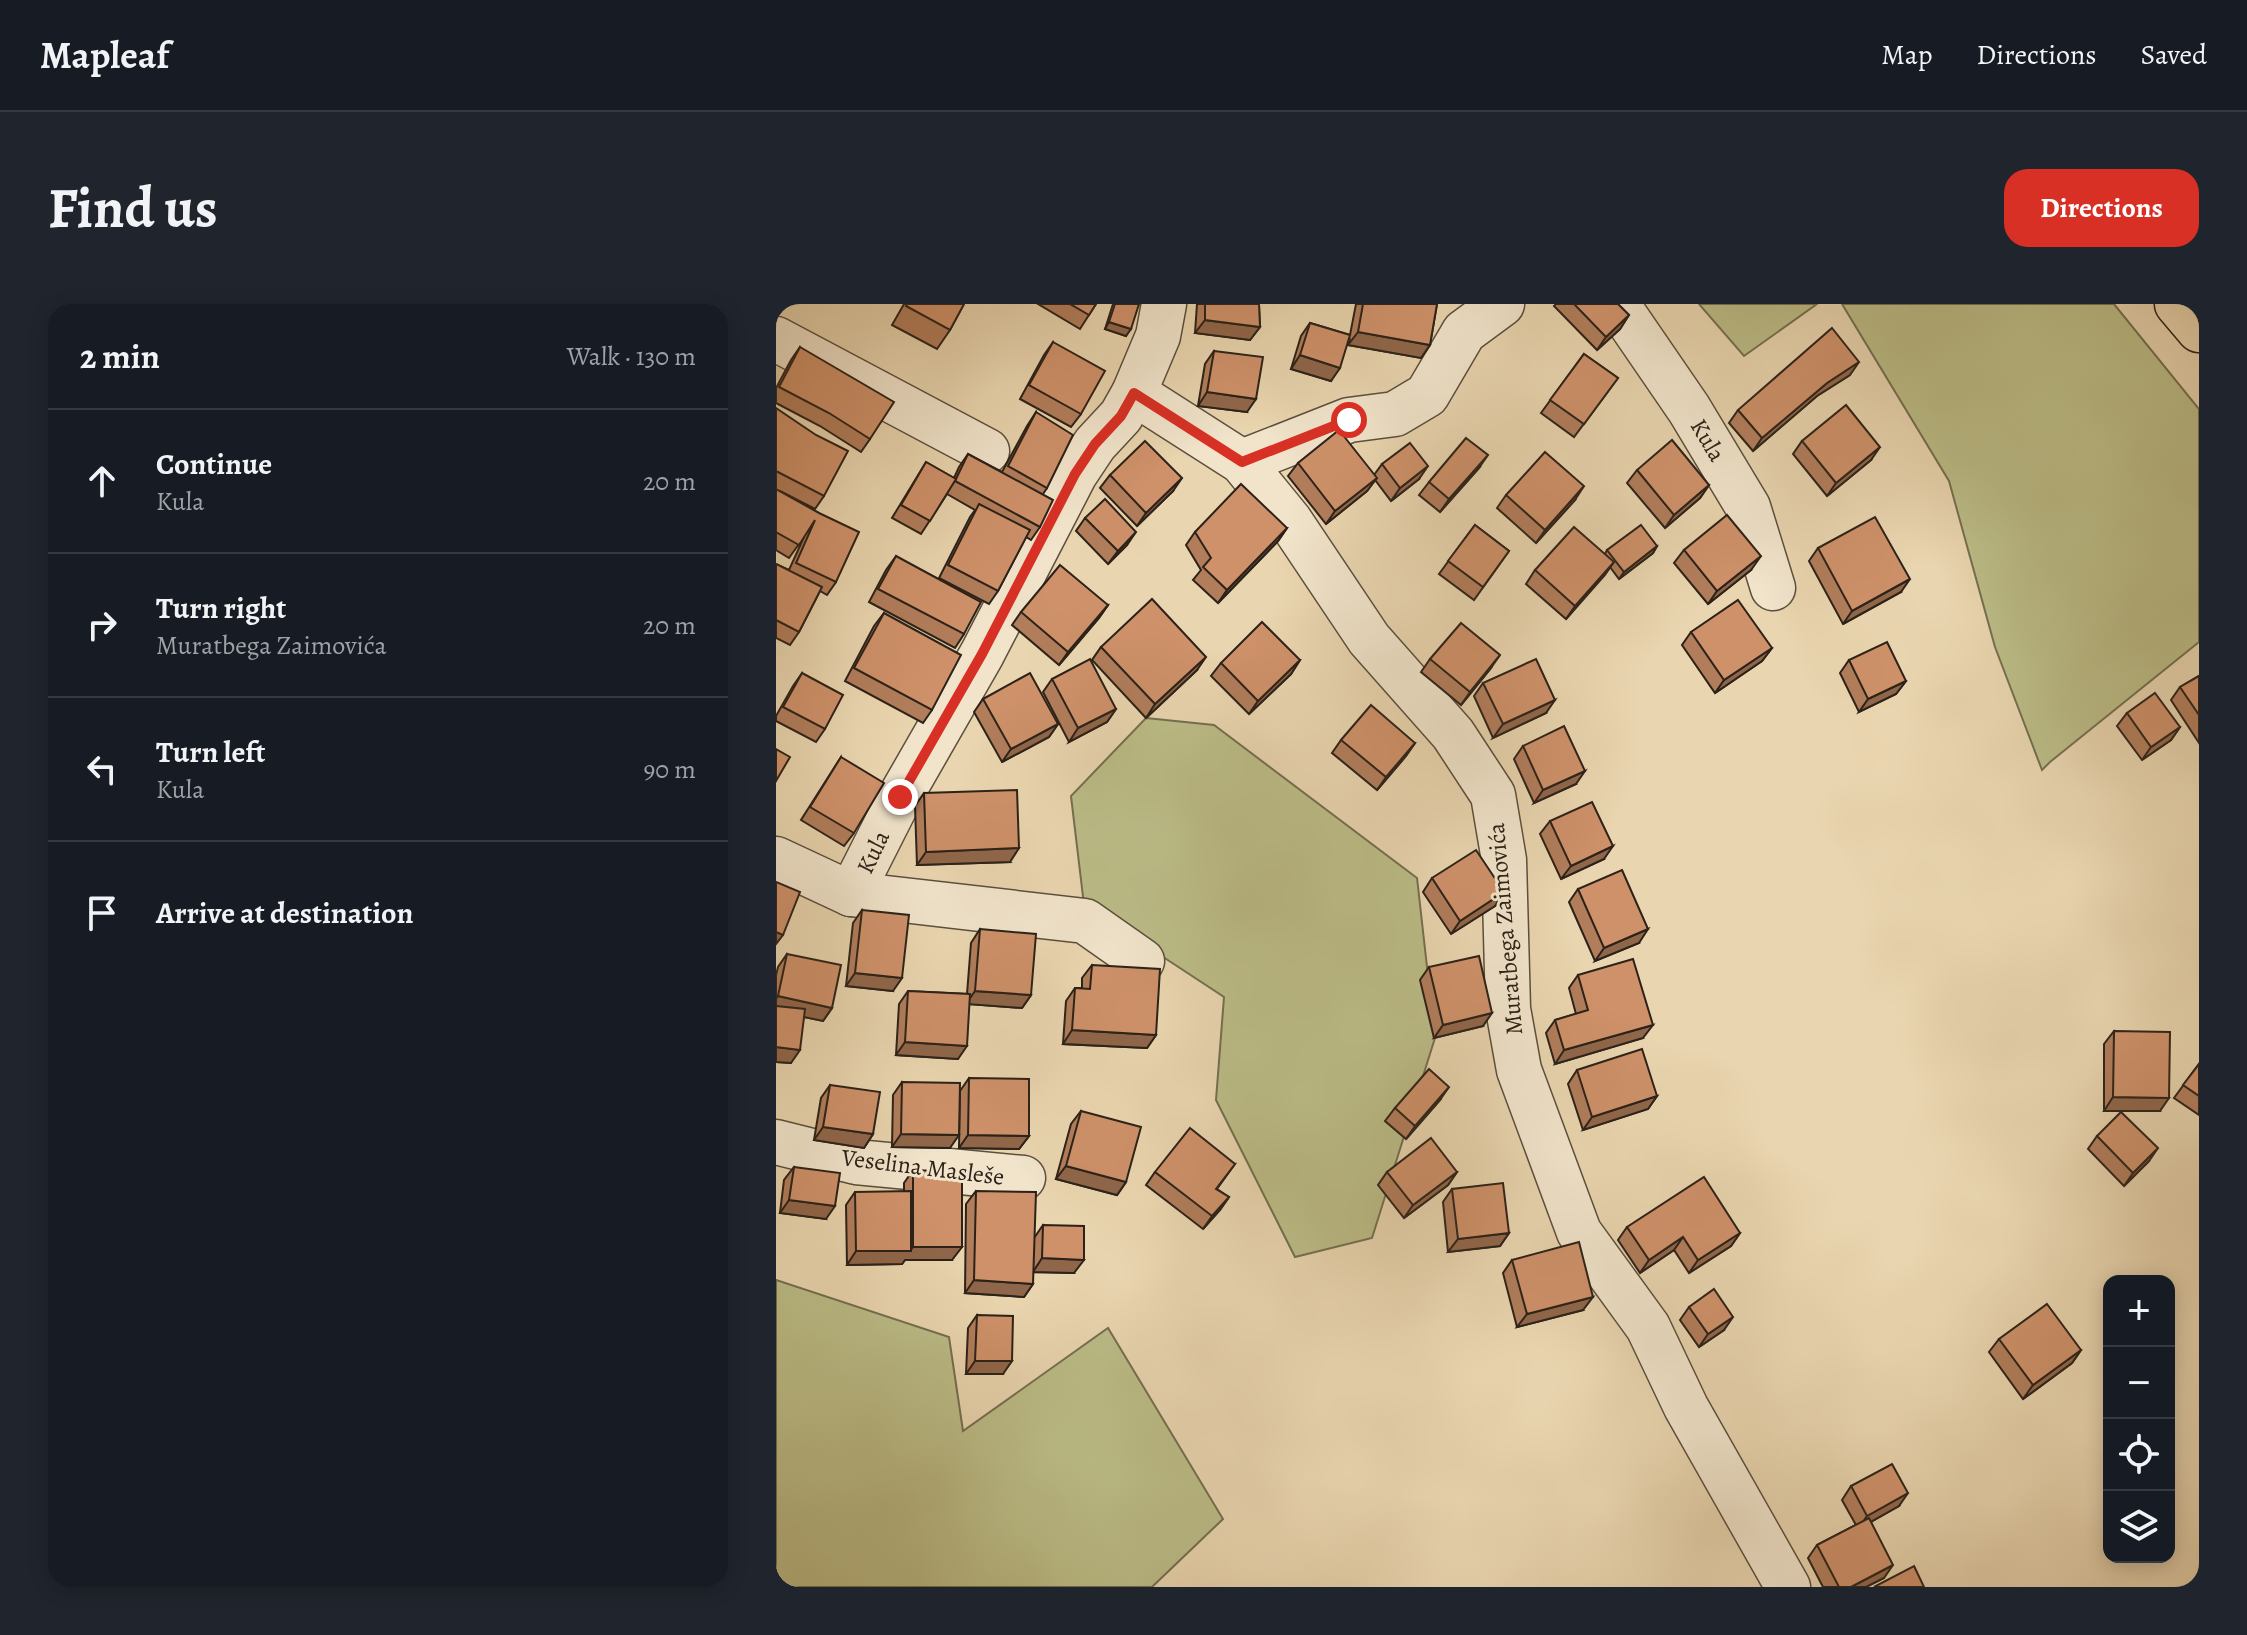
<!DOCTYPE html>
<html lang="en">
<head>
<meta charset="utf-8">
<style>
  :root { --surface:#171b24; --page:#20242c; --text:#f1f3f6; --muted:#9ea1a6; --line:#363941; --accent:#d93025 }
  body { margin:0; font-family:Alegreya,serif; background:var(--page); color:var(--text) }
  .controls { position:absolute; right:24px; bottom:24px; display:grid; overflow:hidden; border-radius:16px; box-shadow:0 4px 20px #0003 }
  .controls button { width:72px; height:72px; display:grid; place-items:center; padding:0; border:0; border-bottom:2px solid var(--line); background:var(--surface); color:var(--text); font:40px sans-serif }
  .stop { position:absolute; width:24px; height:24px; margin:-18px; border:6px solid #d93025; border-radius:50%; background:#fff }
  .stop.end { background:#d93025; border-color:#fff; box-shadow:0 2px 8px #0008 }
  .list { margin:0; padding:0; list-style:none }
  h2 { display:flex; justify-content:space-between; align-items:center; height:104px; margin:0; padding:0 32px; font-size:34px }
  h2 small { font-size:26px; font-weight:400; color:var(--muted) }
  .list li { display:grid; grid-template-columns:52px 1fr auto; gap:24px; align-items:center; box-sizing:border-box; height:144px; padding:0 32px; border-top:2px solid var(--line) }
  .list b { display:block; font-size:30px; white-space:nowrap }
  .list p { margin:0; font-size:26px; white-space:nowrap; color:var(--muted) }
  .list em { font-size:26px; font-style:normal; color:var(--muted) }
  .icon { flex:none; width:44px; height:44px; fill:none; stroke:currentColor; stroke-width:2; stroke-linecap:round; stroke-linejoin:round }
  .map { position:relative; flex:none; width:1423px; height:1283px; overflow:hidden; border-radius:24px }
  header { display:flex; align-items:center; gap:48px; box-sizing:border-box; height:112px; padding:0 40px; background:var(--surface); border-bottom:2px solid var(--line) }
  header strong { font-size:38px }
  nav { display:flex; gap:44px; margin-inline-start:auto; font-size:28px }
  .intro { display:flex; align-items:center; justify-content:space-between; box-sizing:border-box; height:192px; padding:0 48px }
  h1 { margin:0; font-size:56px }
  .button { padding:20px 36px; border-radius:24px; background:var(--accent); color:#fff; font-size:28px; font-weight:700 }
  main { display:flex; gap:48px; padding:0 48px }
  aside { flex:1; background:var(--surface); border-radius:24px; box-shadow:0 4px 20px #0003 }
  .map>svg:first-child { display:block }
  .green { fill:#bbbc87; stroke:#746f50; stroke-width:2 }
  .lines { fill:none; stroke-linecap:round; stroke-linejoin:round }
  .minor-casing { stroke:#5b4f3e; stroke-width:47 }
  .major-casing { stroke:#2c2219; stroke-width:47 }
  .minor { stroke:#f1e4cb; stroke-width:44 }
  .major { stroke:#e9d5af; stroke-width:44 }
  .wall { fill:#b17d5b; stroke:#2c2219; stroke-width:2 }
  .shaded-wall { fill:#90664a; stroke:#2c2219; stroke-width:2 }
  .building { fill:#ce916a; stroke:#2c2219; stroke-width:2 }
  .route { stroke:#d93025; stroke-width:10 }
  .labels { text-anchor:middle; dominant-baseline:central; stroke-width:6; stroke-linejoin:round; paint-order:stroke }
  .street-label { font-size:24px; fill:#2c2219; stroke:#f1e4cb }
</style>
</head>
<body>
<header>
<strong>Mapleaf</strong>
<nav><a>Map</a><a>Directions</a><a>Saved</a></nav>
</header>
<div class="intro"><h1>Find us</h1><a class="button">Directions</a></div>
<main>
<aside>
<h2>2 min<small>Walk · 130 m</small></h2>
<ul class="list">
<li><svg class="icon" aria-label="ahead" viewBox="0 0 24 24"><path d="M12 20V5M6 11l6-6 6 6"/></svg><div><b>Continue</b><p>Kula</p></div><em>20 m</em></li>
<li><svg class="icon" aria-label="right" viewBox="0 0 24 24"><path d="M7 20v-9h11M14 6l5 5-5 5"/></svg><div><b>Turn right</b><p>Muratbega Zaimovića</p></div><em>20 m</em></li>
<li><svg class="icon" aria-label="left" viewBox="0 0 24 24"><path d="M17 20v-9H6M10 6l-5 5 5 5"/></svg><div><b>Turn left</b><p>Kula</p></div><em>90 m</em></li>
<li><svg class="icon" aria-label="arrive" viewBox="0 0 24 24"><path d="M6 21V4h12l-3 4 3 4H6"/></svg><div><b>Arrive at destination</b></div></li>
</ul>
</aside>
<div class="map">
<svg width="1423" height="1283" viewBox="0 0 1423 1283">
  <rect width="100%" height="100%" fill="#e9d5af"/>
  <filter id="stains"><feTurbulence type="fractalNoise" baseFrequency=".0025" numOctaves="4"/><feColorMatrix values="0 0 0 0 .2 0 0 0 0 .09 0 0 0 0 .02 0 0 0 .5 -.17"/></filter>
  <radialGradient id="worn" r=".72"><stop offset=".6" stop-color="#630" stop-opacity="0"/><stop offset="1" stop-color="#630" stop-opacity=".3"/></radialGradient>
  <g class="green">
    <polygon points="923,0 1041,0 968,52"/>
    <polygon points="1066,0 1338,0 1423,105 1423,338 1274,458 1266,466 1219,343 1173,177"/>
    <polygon points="370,414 438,421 641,574 659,734 596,934 519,953 440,796 448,693 308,601 295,492"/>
    <polygon points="0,976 173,1033 187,1127 332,1024 447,1215 376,1283 0,1283"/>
  </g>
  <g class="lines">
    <g class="minor-casing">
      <g id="minor">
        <polyline points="841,0 913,105 972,203 997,284"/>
        <polyline points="0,35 211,147"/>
        <polyline points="358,89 466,158 514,217 593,335 677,430 717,491 728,556 732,705 743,766 803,928 872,1023 910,1103 1012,1283"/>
        <polyline points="466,158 573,116 619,110 651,91 688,28 726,0"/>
        <polyline points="0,555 75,590 124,493 206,350 299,170 319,140 345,112 358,89 382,32 388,0"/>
        <polyline points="75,590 309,617 366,657"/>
        <polyline points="0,838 80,858 247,874"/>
      </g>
    </g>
    <g class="major-casing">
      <polyline id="major" points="1401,0 1423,26"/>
    </g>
    <use href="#minor" class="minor"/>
    <use href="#major" class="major"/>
  </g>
  <g class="wall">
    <polygon points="128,0 188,0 174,26 161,45 116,21"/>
    <polygon points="262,0 320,0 304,25"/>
    <polygon points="337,0 363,0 350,32 329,25"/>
    <polygon points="421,0 483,0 484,23 474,36 419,29"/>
    <polygon points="580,0 661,0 654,41 645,54 572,41 574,34 555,77 515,65 525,32 534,19 574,31"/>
    <polygon points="780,0 842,0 853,11 844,25 821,46 778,2"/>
    <polygon points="277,38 305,110 295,123 244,95 268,51"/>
    <polygon points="24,43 94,135 85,148 44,122 0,99 0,84 15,56"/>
    <polygon points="438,47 471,108 422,102 429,60"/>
    <polygon points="808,50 842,74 798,133 765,109"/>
    <polygon points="1074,71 1041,92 977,147 953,119 962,106"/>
    <polygon points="0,104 48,192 39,205 4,187 43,209 60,278 51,291 44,287 23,328 14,341 0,334 0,260 13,266 28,233 13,254 0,246"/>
    <polygon points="260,108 271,184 267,190 264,223 255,236 250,233 222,287 213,300 163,274 194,213 199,206 171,190 145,230 116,214 150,158 178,174 183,163 192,150 226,168 251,122"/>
    <polygon points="1026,137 1095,156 1051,192 1017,150"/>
    <polygon points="522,159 598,171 606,160 643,175 615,197 599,176 591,187 550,220 512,172"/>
    <polygon points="703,164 664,208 643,191 653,178"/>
    <polygon points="861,166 933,181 924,194 889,224 851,179"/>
    <polygon points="334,171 397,187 361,222 324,184"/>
    <polygon points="730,191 799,196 760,239 721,204"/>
    <polygon points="309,214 351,241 332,260 300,227"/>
    <polygon points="699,221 733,247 698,296 663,270"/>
    <polygon points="511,224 502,237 442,299 417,276 425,266 410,241 419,228"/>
    <polygon points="881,242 877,249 843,275 834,263 790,315 750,280 759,266 829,250 831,246"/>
    <polygon points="1042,244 1125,288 1067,320 1033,257"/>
    <polygon points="908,246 975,266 932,300 898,259"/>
    <polygon points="120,252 188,330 179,344 93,298 110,266"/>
    <polygon points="332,301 323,314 283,361 236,321 245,308"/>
    <polygon points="108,309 156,406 147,419 69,377 98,322"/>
    <polygon points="915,328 996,344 986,357 939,389 906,341"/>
    <polygon points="325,343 421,366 370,414 316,356"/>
    <polygon points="654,355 715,364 685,401 645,368"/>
    <polygon points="524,356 515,370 473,410 435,372 445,359"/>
    <polygon points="1073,356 1130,377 1120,390 1083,408 1064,369"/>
    <polygon points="26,369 49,425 40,438 0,417 0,412 17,382"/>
    <polygon points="1423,372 1423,439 1395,396 1404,383"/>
    <polygon points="276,375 340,405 331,418 293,438 267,388"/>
    <polygon points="707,379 770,409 717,434 698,392"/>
    <polygon points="207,395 282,420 273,433 226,458 198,408"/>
    <polygon points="1351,409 1404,423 1395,436 1366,456 1341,422"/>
    <polygon points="565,436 639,439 630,452 601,486 556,449"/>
    <polygon points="747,442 800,480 758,499 738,455"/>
    <polygon points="65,453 78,529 68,542 25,516"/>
    <polygon points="148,489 234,558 141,561 139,502"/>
    <polygon points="774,517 828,555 785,575 764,530"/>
    <polygon points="656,574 719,602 675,630 647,588"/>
    <polygon points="802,585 863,639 819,657 793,598"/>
    <polygon points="86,606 117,687 70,682 77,619"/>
    <polygon points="204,625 255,691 246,704 193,700 182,755 120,751 123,700 132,687 191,690 195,639"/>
    <polygon points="11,650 56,704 47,717 28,713 15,759 0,758 0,671 2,663"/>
    <polygon points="316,661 380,731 371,744 287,740 290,697 299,684 306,684 306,674"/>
    <polygon points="653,663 707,722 658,734 644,676"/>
    <polygon points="802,671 867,734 779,760 770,729 779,716 800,710 793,684"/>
    <polygon points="1338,727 1384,807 1328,807 1328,740"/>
    <polygon points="1423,760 1423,811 1398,794"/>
    <polygon points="801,766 881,792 872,805 807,826 792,780"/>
    <polygon points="193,774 253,832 243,845 183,844 184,787"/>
    <polygon points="126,778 174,844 116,843 117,791"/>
    <polygon points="54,781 97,830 88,844 38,836 45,794"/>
    <polygon points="664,796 630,835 609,817 619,804"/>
    <polygon points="305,807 350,878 341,891 280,875 295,820"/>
    <polygon points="1321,832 1373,857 1348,882 1312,845"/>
    <polygon points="459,860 441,885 453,893 444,906 427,925 370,881 379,868"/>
    <polygon points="18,863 50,915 4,909 8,876"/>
    <polygon points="137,866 176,956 129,956 126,960 71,961 70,901 79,888 128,888 128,879"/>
    <polygon points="611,868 681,868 672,881 628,914 602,881"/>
    <polygon points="676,885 733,929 724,942 672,948 667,898"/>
    <polygon points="200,887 258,934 267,921 298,969 257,968 257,980 248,993 189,989 190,900"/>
    <polygon points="851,923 964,929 955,942 913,969 898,946 864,969 842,936"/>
    <polygon points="736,956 807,1006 741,1023 727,969"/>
    <polygon points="913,1003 948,1026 923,1043 904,1016"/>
    <polygon points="201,1011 227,1070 190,1070 192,1024"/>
    <polygon points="1223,1035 1305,1046 1296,1059 1247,1095 1213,1048"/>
    <polygon points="1075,1182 1123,1202 1095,1218 1108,1274 1090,1283 1047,1283 1032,1254 1041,1241 1080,1221 1066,1196"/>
  </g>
  <g class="shaded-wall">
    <polygon points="853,11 844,25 821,46 830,33"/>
    <polygon points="429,16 484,23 474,36 419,29"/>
    <polygon points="333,18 355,25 350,32 329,25"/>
    <polygon points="582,28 654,41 645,54 572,41"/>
    <polygon points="524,51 564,64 555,77 515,65"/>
    <polygon points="1083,58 1074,71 1041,92 977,147 986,134 1051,79"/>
    <polygon points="431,88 480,95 471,108 422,102"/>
    <polygon points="1104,143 1095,156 1051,192 1060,179"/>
    <polygon points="712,151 703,164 664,208 673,195"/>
    <polygon points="652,162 643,175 615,197 624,184"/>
    <polygon points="406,174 397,187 361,222 370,209"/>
    <polygon points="601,174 591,187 550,220 559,207"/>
    <polygon points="933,181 924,194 889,224 898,211"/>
    <polygon points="808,182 799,196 760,239 769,226"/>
    <polygon points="511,224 502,237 442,299 451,286"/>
    <polygon points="360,228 351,241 332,260 342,247"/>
    <polygon points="881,242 877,249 843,275 848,268"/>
    <polygon points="985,252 975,266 932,300 941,287"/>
    <polygon points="838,258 829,271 790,315 799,302"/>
    <polygon points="1134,275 1125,288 1067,320 1076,307"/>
    <polygon points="332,301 323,314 283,361 292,348"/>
    <polygon points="996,344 986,357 939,389 948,376"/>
    <polygon points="724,351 715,364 685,401 694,388"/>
    <polygon points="430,353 421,366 370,414 379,400"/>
    <polygon points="524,356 515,370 473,410 482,397"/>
    <polygon points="1130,377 1120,390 1083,408 1092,395"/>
    <polygon points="779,396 770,409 717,434 727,420"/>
    <polygon points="340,405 331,418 293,438 302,424"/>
    <polygon points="282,420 273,433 226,458 235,445"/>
    <polygon points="1404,423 1395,436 1366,456 1375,443"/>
    <polygon points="639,439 630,452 601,486 610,473"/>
    <polygon points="809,467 800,480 758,499 767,486"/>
    <polygon points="837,542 828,555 785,575 795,562"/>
    <polygon points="243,544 234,558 141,561 150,548"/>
    <polygon points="728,588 719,602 675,630 684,617"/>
    <polygon points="872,625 863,639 819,657 828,644"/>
    <polygon points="0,628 7,631 0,640"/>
    <polygon points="79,669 126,674 117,687 70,682"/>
    <polygon points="199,687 255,691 246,704 190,700"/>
    <polygon points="2,692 56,704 47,717 0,707 0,695"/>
    <polygon points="716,709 707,722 658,734 667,721"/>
    <polygon points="877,721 867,734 779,760 788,746"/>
    <polygon points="296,726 380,731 371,744 287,740"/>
    <polygon points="129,738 191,742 182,755 120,751"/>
    <polygon points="0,743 24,746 15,759 0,758"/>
    <polygon points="673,783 664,796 630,835 639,822"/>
    <polygon points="881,792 872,805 807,826 816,813"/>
    <polygon points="1337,793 1393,794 1384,807 1328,807"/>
    <polygon points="47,823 97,830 88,844 38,836"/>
    <polygon points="125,830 183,831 174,844 116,843"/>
    <polygon points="192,831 253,832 243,845 183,844"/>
    <polygon points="1382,844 1373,857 1348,882 1357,869"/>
    <polygon points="290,862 350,878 341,891 280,875"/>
    <polygon points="681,868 672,881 628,914 637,901"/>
    <polygon points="453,893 444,906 427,925 436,912"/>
    <polygon points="13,896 59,902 50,915 4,909"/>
    <polygon points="733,929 724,942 672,948 682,935"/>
    <polygon points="964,929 955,942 913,969 922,956"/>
    <polygon points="907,933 898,946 864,969 873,956"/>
    <polygon points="137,943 186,943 176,956 129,956 126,960 71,961 80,947 134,947"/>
    <polygon points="266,954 308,956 298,969 257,968"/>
    <polygon points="198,976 257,980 248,993 189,989"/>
    <polygon points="817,993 807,1006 741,1023 751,1010"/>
    <polygon points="957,1013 948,1026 923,1043 932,1030"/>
    <polygon points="1305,1046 1296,1059 1247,1095 1257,1081"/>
    <polygon points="199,1057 236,1057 227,1070 190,1070"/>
    <polygon points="1132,1189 1123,1202 1082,1225 1091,1212"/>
    <polygon points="1117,1261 1108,1274 1090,1283 1075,1283"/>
  </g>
  <g class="building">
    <polygon points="131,0 188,0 174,26 130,2"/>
    <polygon points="294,0 320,0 313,11"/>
    <polygon points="339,0 363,0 355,25 333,18"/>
    <polygon points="429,0 483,0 484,23 429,16"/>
    <polygon points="587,0 661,0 654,41 582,28"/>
    <polygon points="798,0 842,0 853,11 830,33"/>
    <polygon points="534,19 574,31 564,64 524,51"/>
    <polygon points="1056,24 1083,58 1051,79 986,134 962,106"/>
    <polygon points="277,38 329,67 305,110 253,81"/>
    <polygon points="24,43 118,98 94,135 53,109 3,83"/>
    <polygon points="438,47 487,53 480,95 431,88"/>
    <polygon points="808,50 842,74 808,120 774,96"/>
    <polygon points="1070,101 1104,143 1060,179 1026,137"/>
    <polygon points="0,104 40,131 72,147 48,192 0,167"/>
    <polygon points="260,108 297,131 271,184 232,162"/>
    <polygon points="563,126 601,174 559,207 522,159"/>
    <polygon points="690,134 712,151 673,195 653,178"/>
    <polygon points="896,136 933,181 898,211 861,166"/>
    <polygon points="369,137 406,174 370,209 334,171"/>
    <polygon points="634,139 652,162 624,184 606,160"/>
    <polygon points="769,148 808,182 769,226 730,191"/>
    <polygon points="192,150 277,196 264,223 179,177"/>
    <polygon points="150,158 180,175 154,217 125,201"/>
    <polygon points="465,180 511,224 451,286 427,263 435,254 419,228"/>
    <polygon points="0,185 43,209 83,228 60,278 20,259 39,216 23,241 0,228"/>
    <polygon points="329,195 360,228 342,247 309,214"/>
    <polygon points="203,200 254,226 222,287 172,261"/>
    <polygon points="951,211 985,252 941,287 908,246"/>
    <polygon points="1099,213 1134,275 1076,307 1042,244"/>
    <polygon points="699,221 733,247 707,283 672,257"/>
    <polygon points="865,221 881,242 848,268 831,246"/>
    <polygon points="798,223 838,258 799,302 759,266"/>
    <polygon points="120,252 205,298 188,330 102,285"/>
    <polygon points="0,260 46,283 23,328 0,316"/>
    <polygon points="284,261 332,301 292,348 245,308"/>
    <polygon points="376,295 430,353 379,400 325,343"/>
    <polygon points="962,296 996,344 948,376 915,328"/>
    <polygon points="108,309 185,351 156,406 78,364"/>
    <polygon points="486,318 524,356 482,397 445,359"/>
    <polygon points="685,319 724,351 694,388 654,355"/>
    <polygon points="1111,338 1130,377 1092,395 1073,356"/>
    <polygon points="314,355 340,405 302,424 276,375"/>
    <polygon points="760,355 779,396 727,420 707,379"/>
    <polygon points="26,369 67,391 49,425 7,403"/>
    <polygon points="254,369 282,420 235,445 207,395"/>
    <polygon points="1423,372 1423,411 1404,383"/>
    <polygon points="1379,389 1404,423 1375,443 1351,409"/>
    <polygon points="595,401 639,439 610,473 565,436"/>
    <polygon points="788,422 809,467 767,486 747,442"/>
    <polygon points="0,445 14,453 0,477"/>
    <polygon points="65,453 108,479 78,529 34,503"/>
    <polygon points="241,486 243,544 150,548 148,489"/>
    <polygon points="816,498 837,542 795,562 774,517"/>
    <polygon points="700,546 728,588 684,617 656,574"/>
    <polygon points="846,566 872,625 828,644 802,585"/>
    <polygon points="0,578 24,588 7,631 0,628"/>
    <polygon points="86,606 133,611 126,674 79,669"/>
    <polygon points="204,625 260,630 255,691 199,687"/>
    <polygon points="11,650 65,661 56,704 2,692"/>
    <polygon points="703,652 716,709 667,721 653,663"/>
    <polygon points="857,655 877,721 788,746 779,716 812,706 802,671"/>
    <polygon points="316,661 384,665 380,731 296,726 299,684 314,685"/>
    <polygon points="132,687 194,690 191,742 129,738"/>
    <polygon points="0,702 29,705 24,746 0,743"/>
    <polygon points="1338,727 1394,728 1393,794 1337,793"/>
    <polygon points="866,745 881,792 816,813 801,766"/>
    <polygon points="1423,760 1423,792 1407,781"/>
    <polygon points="653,765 673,783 639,822 619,804"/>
    <polygon points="193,774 253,775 253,832 192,831"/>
    <polygon points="126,778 184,779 183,831 125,830"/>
    <polygon points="54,781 104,788 97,830 47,823"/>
    <polygon points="305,807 365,823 350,878 290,862"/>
    <polygon points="1345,808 1382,844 1357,869 1321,832"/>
    <polygon points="414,824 459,860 440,885 453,893 436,912 379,868"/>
    <polygon points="655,834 681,868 637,901 611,868"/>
    <polygon points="18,863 64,869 59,902 13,896"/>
    <polygon points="137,866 186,868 186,943 137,943"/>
    <polygon points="928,873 964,929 922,956 907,933 873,956 851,923"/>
    <polygon points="727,879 733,929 682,935 676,885"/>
    <polygon points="135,887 135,947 80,947 79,888"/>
    <polygon points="200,887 260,888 257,980 198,976"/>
    <polygon points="267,921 308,922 308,956 266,954"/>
    <polygon points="803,938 817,993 751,1010 736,956"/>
    <polygon points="938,985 957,1013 932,1030 913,1003"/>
    <polygon points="1271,1000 1305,1046 1257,1081 1223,1035"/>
    <polygon points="201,1011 237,1012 236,1057 199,1057"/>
    <polygon points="1116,1160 1132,1189 1091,1212 1075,1182"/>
    <polygon points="1093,1214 1117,1261 1075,1283 1063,1283 1041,1241"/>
    <polygon points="1138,1262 1148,1283 1098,1283"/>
  </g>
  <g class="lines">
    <polyline class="route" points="124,493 206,350 299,170 319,140 345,112 358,89 466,158 573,116"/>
  </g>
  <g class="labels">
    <g class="street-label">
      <text transform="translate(932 136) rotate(59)">Kula</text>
      <text transform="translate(97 548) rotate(-64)">Kula</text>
      <text transform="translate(729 625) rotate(-95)">Muratbega Zaimovića</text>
      <text transform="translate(147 863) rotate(7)">Veselina Masleše</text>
    </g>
  </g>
  <rect width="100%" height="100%" filter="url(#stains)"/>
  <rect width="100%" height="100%" fill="url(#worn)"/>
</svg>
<div class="controls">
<button>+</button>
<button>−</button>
<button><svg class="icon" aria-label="locate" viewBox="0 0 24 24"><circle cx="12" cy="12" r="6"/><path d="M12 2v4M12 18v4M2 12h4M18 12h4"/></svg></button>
<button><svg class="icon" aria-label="layers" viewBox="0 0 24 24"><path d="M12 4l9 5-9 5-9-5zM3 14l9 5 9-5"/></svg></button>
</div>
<div class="stop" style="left:573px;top:116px"></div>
<div class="stop end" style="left:124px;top:493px"></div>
</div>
</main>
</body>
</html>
